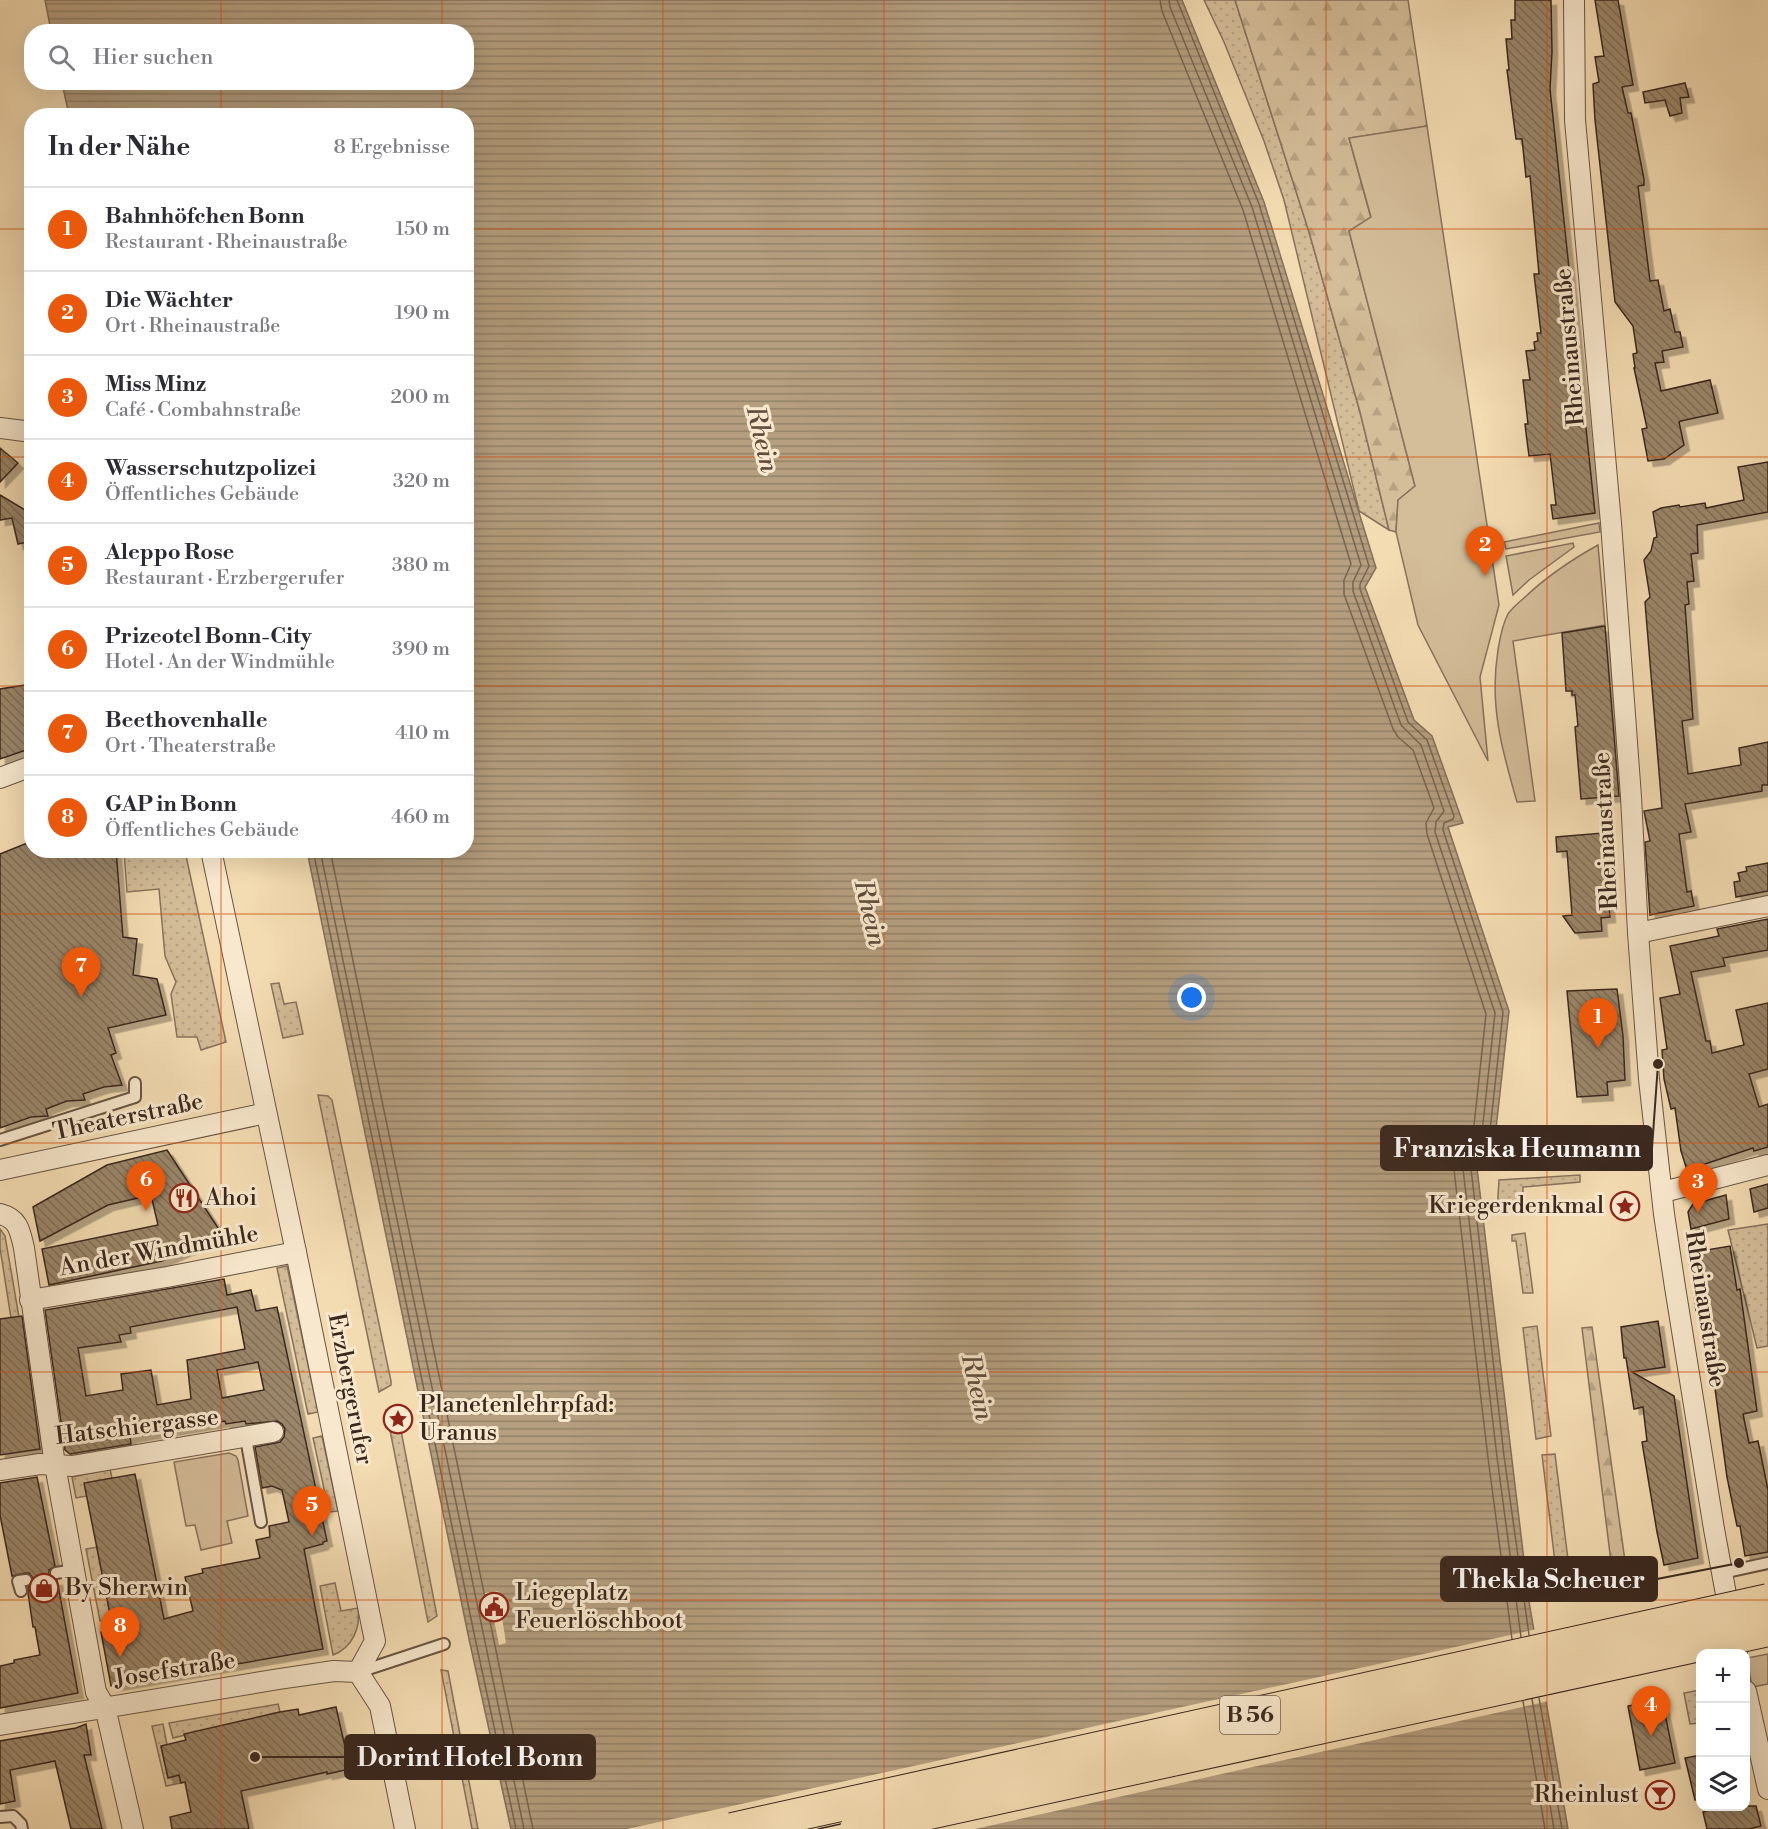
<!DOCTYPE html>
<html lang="de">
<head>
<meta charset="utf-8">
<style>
  :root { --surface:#fff; --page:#f7f7f7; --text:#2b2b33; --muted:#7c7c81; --line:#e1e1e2; --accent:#ea580c }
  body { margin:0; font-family:"Libre Bodoni",serif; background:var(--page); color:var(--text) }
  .controls { position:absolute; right:18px; bottom:18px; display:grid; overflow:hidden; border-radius:12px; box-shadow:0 6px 24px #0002 }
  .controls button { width:54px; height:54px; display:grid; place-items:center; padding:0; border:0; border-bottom:2px solid var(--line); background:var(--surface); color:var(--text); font:30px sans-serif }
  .you { position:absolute; left:1192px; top:998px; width:21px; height:21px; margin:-15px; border:4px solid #fff; border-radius:50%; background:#1a73e8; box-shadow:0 0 0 9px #1a73e833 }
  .badge { display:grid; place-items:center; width:39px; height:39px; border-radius:50%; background:var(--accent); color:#fff; font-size:20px; font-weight:700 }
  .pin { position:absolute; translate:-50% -50px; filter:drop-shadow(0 2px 3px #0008) }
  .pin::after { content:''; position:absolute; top:32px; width:21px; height:18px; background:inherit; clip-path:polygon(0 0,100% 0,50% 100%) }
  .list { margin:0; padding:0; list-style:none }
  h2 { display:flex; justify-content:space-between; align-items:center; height:78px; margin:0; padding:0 24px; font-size:26px }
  h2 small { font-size:20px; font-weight:400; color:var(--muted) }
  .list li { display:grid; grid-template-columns:39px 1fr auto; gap:18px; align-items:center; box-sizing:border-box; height:84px; padding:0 24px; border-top:2px solid var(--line) }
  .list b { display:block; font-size:22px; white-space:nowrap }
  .list p { margin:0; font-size:20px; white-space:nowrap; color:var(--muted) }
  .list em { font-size:20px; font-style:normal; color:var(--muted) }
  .icon { flex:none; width:33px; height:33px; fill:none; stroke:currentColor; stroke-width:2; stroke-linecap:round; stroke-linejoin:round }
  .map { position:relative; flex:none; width:1768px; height:1829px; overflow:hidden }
  .search { position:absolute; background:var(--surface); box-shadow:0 6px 24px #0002; left:24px; top:24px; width:450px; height:66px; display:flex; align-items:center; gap:15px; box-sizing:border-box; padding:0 21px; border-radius:24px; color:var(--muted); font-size:22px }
  .panel { position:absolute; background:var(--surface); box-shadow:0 6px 24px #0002; left:24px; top:108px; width:450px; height:750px; border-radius:24px }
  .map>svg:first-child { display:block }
  .grass { fill:url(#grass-dots); stroke:#87725c; stroke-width:1.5 }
  .forest { fill:url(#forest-firs); stroke:#87725c; stroke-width:1.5 }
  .park { fill:#d4bd99; stroke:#87725c; stroke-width:1.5 }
  .water { fill:url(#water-rules); stroke:#846f59; stroke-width:1.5 }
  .pier { fill:#f4dcb2 }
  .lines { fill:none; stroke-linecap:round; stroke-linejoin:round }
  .shore { stroke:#786450; stroke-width:1.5 }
  .building { fill:url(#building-back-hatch); stroke:#3a281f; stroke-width:1.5; fill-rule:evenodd; filter:url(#shadow) }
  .lane-casing { stroke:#685544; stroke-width:14 }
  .street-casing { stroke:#685544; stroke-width:22 }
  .lane { stroke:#f8e8cd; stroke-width:10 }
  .street { stroke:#f8e8cd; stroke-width:20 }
  .tram { stroke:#3a281f; stroke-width:1.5 }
  .primary-bridge-casing { stroke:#3a281f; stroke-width:34; stroke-linecap:butt }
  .primary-bridge { stroke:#f4dcb2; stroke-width:32 }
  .grid { fill:none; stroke:#d7540e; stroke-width:1.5; stroke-opacity:0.55 }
  .labels { text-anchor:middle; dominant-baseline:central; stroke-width:6; stroke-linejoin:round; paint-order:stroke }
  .shield { fill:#f8e8cd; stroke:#736253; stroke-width:1.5 }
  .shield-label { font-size:22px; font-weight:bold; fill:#3a281f }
  .street-label { font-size:24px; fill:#3a281f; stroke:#f8e8cd }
  .poi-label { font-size:24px; fill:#3a281f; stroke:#f8e8cd; text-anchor:start }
  .water-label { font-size:26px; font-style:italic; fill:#5f4c3c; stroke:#f8e8cd }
  .leader { fill:none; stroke:#3a281f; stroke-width:2 }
  .callout-dot { fill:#3a281f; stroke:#f8e8cd; stroke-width:2 }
  .callout { fill:#3a281f; stroke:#3a281f; stroke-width:2 }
  .callout-label { font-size:26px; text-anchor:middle; font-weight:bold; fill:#fff }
</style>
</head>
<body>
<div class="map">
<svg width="1768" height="1829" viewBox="0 0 1768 1829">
  <defs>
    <pattern id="grass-dots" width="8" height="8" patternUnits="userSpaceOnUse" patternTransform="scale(1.5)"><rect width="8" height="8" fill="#d4bd99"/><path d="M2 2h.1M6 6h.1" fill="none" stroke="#b7a283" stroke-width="1.8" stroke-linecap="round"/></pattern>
    <pattern id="forest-firs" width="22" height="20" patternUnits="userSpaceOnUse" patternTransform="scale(1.5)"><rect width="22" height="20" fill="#d4bd99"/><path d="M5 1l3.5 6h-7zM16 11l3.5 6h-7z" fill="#b7a283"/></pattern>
    <pattern id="water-rules" width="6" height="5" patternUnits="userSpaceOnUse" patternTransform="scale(1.5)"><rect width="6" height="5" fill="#b59f80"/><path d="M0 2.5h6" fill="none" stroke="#948268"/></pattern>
    <pattern id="building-back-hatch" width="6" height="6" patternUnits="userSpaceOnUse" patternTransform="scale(1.5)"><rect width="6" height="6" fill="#9b866b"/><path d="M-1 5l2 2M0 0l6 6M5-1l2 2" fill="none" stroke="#7f6e57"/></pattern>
    <filter id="shadow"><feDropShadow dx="5.5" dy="5.5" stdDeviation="0" flood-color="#0004"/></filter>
  </defs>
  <rect width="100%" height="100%" fill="#f4dcb2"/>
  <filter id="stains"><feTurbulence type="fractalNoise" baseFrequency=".00333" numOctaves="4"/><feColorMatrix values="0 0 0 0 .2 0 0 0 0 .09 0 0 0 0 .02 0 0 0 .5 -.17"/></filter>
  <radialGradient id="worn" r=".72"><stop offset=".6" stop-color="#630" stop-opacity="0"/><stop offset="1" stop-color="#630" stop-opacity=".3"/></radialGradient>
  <g class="grass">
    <polygon points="1204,0 1235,0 1309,232 1360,412 1389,530 1359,511 1284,200 1264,141 1224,42"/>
    <polygon points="124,851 185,851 226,1042 201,1050 197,1037 177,1037 171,994 176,982 165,956 159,889 127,892"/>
    <polygon points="279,983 284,1004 296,1002 303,1034 283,1038 271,984"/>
    <polygon points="318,1095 328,1096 332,1100 391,1381 391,1385 379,1392"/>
    <polygon points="1580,1175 1580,1182 1523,1187 1523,1212 1497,1212 1499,1180"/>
    <polygon points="1768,1224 1768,1346 1757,1348 1728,1230"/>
    <polygon points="0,1229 5,1236 19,1317 11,1318 0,1248"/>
    <polygon points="1525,1233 1533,1293 1523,1293 1516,1241 1512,1241 1512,1235"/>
    <polygon points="287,1266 318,1412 308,1414 277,1268"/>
    <polygon points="1537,1326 1551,1436 1536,1439 1523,1328"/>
    <polygon points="386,1410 396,1413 398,1415 437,1616 428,1622"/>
    <polygon points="322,1436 338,1511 329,1512 313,1438"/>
    <polygon points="1555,1454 1572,1592 1559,1595 1542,1455"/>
    <polygon points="110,1469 112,1478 85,1483 87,1496 76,1498 72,1477"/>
    <polygon points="97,1547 111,1619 100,1621 86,1549"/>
    <path d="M335,1583L341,1611L358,1608C361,1628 352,1648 333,1655L320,1586Z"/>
    <polygon points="441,1670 448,1671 478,1829 472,1829"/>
    <polygon points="1700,1690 1700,1723 1690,1724 1684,1693"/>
    <polygon points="278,1704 280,1712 173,1738 169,1723"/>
    <polygon points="163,1724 167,1745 161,1746 168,1777 179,1775 181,1783 166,1786 152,1726"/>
  </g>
  <g class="forest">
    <polygon points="1235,0 1408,0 1427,126 1349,138 1371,218 1349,231 1415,486 1398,500 1396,532 1389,530 1360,412 1309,232"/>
    <polygon points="1592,1327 1628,1582 1614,1586 1582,1328"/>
  </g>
  <g class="park">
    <polygon points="1427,126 1499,605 1480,677 1488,761 1418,625 1396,532 1398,500 1415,486 1349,231 1371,217 1349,138"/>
    <polygon points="1599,523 1600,532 1506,549 1504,542"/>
    <polygon points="1573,543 1574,547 1529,580 1513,595 1506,556"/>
    <path d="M1598,545L1605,625L1513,641L1535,801L1517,802C1502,750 1489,705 1498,650C1500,638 1502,625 1508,614C1512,608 1518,603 1524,598C1546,577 1571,560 1598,545Z"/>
    <polygon points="229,1453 236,1456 238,1460 248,1516 227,1521 232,1543 201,1550 195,1525 186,1526 174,1462"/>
    <polygon points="1768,1654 1768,1684 1752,1687 1747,1658"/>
  </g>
  <polygon class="water" points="45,0 1182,0 1264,202 1376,568 1365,587 1414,720 1432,736 1463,823 1448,827 1509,1011 1492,1165 1477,1168 1529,1602 1568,1829 511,1829 469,1639 307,851 466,850 466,116 69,115 62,83 466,82 466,32 51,31"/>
  <g class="pier">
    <polygon points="498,1591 506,1643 499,1645 494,1620 490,1621 485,1593"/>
    <polygon points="1537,1629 1549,1701 975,1829 627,1829"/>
  </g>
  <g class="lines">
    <g class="shore">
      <polyline points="1160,0 1162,11 1243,210 1351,564 1344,580 1344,594 1393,729 1398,737 1413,750 1434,808 1426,823 1427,834 1486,1014 1472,1144 1459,1155 1454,1170 1488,1458 1512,1639"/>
      <polyline points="1169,0 1170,7 1252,207 1361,565 1353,582 1353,591 1401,725 1421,745 1444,811 1436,822 1435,832 1495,1013 1480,1151 1467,1159 1463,1169 1497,1457 1521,1637"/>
      <polyline points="1177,0 1259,204 1369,566 1360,584 1360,589 1408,722 1427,740 1454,816 1453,819 1444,823 1443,830 1503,1012 1487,1158 1474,1162 1471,1169 1504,1456 1529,1635"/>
      <polyline points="313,850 475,1638 516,1829"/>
      <polyline points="320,850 524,1829"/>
      <polyline points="330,850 533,1829"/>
      <polyline points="1539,1698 1562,1829"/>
      <polyline points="1532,1699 1554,1829"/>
      <polyline points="1523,1701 1545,1829"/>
    </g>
  </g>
  <g class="building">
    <polygon points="1515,0 1551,0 1552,52 1550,89 1595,513 1553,519 1551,505 1556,505 1550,454 1529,456 1526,433 1525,424 1528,424 1523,380 1530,380 1526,351 1535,350 1534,342 1538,341 1537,333 1541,333 1534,274 1539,274 1530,176 1526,177 1522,139 1516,139 1507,70 1509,70 1506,39 1512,39 1511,20 1515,20"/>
    <polygon points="1595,0 1618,0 1633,85 1622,87 1628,113 1631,113 1644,179 1644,185 1638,186 1650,281 1658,280 1664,311 1670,309 1675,332 1680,332 1683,347 1662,351 1664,362 1655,363 1661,391 1710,380 1718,413 1681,421 1679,422 1684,445 1664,459 1648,461 1642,429 1647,428 1634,368 1635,368 1633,354 1637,353 1633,326 1615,302 1595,120 1593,84 1599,82 1595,57 1604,56"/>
    <polygon points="1685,83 1689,97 1680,98 1682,113 1670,116 1665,100 1645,103 1643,92"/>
    <polygon points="0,448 18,463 0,482"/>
    <polygon points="1768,462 1768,512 1697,525 1698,553 1691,554 1694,581 1687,582 1689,604 1685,605 1693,719 1682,721 1688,774 1741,765 1739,748 1768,742 1768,785 1762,785 1762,791 1685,804 1691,832 1679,834 1687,892 1691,891 1694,906 1650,915 1645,842 1650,841 1644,811 1662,808 1645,602 1650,597 1644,560 1651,551 1654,538 1657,537 1653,512 1661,508 1679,505 1680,507 1705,503 1706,508 1744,500 1738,467"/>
    <polygon points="0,495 25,510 32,508 32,541 18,544 12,518 0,520"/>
    <polygon points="1605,626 1619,796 1581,799 1575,727 1578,726 1575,695 1572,695 1572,691 1566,691 1562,633"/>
    <polygon points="32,684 32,748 0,759 0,689"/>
    <polygon points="1603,833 1610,917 1601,918 1602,931 1575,933 1563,916 1572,915 1567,851 1557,852 1556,837"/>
    <polygon points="32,841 32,850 116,850 123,937 137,939 133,975 157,979 166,1015 108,1028 116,1053 111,1055 122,1085 104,1087 83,1094 85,1100 67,1101 46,1109 48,1116 31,1117 0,1128 0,854"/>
    <polygon points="1768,863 1768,891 1736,897 1734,882 1740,881 1738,873 1747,871 1746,867"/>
    <polygon points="1768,919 1768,950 1723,958 1725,966 1691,972 1706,1041 1710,1041 1712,1053 1744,1045 1736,1010 1768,1003 1768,1069 1749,1074 1759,1107 1768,1104 1768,1147 1754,1151 1753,1148 1687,1170 1681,1151 1675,1108 1671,1109 1664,1079 1662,1050 1667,1049 1660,998 1680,994 1670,946 1719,936 1717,929"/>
    <polygon points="1617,989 1623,1036 1625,1080 1607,1082 1608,1095 1577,1097 1567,991"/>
    <polygon points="167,1150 222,1234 162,1261 49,1285 42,1249 158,1225 151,1195 108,1205 40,1241 33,1207 107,1165"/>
    <polygon points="1768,1184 1768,1208 1754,1212 1750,1189"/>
    <polygon points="1726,1195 1729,1219 1691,1229 1688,1212 1693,1204"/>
    <polygon points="1730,1246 1737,1290 1740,1289 1757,1411 1743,1414 1749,1443 1758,1441 1768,1490 1768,1552 1745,1556 1740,1526 1737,1526 1727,1477 1706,1322 1702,1322 1700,1311 1696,1311 1688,1253"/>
    <path d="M224,1279L227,1295L251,1290L256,1311L277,1307L327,1541L323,1542V1544L304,1549L323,1649L111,1686L101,1632L113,1629L84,1483L135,1474L164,1619L193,1611L185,1577L203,1573L202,1569L260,1558L256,1540L270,1537L269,1526L289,1522L282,1490L272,1486L262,1488L255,1447L280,1442L284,1437L285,1429L282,1424L277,1421L246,1424L245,1421L226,1424L225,1421L130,1437L131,1444L70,1454L65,1450L45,1310ZM237,1307L245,1349L187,1360L191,1399L157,1405L151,1370L121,1374L123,1390L86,1396L78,1348L121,1342L119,1335L131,1333L130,1327ZM258,1362L264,1390L222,1398L217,1370Z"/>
    <polygon points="22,1316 40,1449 0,1455 0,1319"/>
    <polygon points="1658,1321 1665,1367 1632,1372 1674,1396 1698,1558 1664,1565 1657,1532 1642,1442 1647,1441 1643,1407 1634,1409 1626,1358 1624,1358 1621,1327"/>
    <polygon points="37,1477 55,1566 49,1570 49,1575 53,1580 57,1580 78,1693 0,1708 0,1666 14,1663 14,1660 40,1655 35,1627 33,1627 28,1593 28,1587 33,1583 33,1578 29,1573 26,1573 12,1576 0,1515 0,1483"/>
    <polygon points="1662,1699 1675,1763 1640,1770 1628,1706"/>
    <polygon points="336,1707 350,1769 327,1774 327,1772 241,1791 249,1829 172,1829 170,1817 191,1812 185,1782 181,1783 179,1775 168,1778 161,1746 186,1740 184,1734 280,1712 298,1709 299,1715"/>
    <polygon points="86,1724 91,1755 84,1755 102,1829 71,1829 55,1761 10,1770 15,1801 0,1804 0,1741 76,1728"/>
    <polygon points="1701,1755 1701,1800 1695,1800 1685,1758"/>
    <polygon points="1725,1806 1756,1806 1761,1826 1749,1829 1707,1829 1703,1812"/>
  </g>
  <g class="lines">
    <g class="lane-casing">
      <g id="lane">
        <polyline points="0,1140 135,1097 135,1083"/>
        <polyline points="246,1438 261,1522"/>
        <polyline points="56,1573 74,1570"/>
        <polyline points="1722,1573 1768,1563"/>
        <polyline points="21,1591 18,1581 26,1580"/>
        <polyline points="359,1672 444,1644"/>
        <polyline points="0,1817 13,1816 21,1824 22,1829"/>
      </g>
    </g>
    <g class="street-casing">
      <g id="street">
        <polyline points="1574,0 1575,120 1611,523 1631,797 1638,933 1649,1079 1664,1214 1675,1287 1714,1529 1737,1654"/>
        <polyline points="0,428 32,432"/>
        <polyline points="0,778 32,766"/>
        <polyline points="211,850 296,1252 375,1641 358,1672"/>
        <polyline points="1638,933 1768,906"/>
        <polyline points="0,1170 266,1113"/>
        <polyline points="1663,1192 1768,1165"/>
        <path d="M0,1214C19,1219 20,1231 24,1248L55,1465L96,1692L105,1707L133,1829"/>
        <polyline points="30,1300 167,1277 296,1252"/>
        <polyline points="0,1470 40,1464 72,1466 273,1432"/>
        <polyline points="358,1672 380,1706 405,1829"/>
        <polyline points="1746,1691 1768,1789"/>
        <polyline points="0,1725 279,1679 334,1671 358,1672"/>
      </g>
    </g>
    <use href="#lane" class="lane"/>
    <use href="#street" class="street"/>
    <g class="tram">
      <polyline points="776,1829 1768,1611"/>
      <polyline points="818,1829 941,1802"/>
    </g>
    <g class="primary-bridge-casing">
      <g id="primary-bridge">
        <polyline points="732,1829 1768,1600"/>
        <polyline points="856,1829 1768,1630"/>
      </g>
    </g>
    <use href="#primary-bridge" class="primary-bridge"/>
  </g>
  <path class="grid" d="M221,0V32M442,0V32M663,0V1829M884,0V1829M1105,0V1829M1326,0V1829M1547,0V1829M221,82V116M442,82V116M0,229H32M466,229H1768M0,457H32M466,457H1768M0,686H32M466,686H1768M221,850V1829M442,850V1829M0,914H1768M0,1143H1768M0,1372H1768M0,1600H1768"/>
  <defs>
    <g id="restaurant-ring" transform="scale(1.5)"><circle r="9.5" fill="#f8e8cd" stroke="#8f2418" stroke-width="1.5"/><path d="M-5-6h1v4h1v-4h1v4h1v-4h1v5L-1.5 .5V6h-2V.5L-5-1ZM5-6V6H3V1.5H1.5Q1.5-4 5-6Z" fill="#8f2418"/></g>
    <g id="sight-ring" transform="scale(1.5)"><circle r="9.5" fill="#f8e8cd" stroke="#8f2418" stroke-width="1.5"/><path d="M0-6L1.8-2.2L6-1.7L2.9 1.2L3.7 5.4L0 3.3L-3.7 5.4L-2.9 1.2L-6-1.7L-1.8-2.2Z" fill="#8f2418"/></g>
    <g id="shop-ring" transform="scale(1.5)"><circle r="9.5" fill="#f8e8cd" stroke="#8f2418" stroke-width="1.5"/><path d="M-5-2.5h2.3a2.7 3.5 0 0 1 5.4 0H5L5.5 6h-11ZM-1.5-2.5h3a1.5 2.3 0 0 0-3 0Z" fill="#8f2418"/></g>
    <g id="civic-ring" transform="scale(1.5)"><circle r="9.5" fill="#f8e8cd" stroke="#8f2418" stroke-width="1.5"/><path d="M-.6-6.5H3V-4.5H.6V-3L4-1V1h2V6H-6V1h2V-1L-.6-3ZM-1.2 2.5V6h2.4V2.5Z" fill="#8f2418"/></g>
    <g id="bar-ring" transform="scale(1.5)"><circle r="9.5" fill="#f8e8cd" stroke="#8f2418" stroke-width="1.5"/><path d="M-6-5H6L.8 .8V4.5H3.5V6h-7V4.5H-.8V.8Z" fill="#8f2418"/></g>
  </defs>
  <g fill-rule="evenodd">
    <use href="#restaurant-ring" x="184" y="1198"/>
    <use href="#sight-ring" x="1625" y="1206"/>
    <use href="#sight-ring" x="398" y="1419"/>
    <use href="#shop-ring" x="44" y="1588"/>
    <use href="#civic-ring" x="494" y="1607"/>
    <use href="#bar-ring" x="1660" y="1795"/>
  </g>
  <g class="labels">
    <rect class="shield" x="1220" y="1696" width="60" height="38" rx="4.5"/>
    <g class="shield-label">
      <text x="1250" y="1715">B 56</text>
    </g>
    <g class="street-label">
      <text transform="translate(1570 347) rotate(-95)">Rheinaustraße</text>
      <text transform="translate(1606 831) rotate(-93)">Rheinaustraße</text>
      <text transform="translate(128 1117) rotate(-12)">Theaterstraße</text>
      <text transform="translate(159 1251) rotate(-10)">An der Windmühle</text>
      <text transform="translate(1705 1309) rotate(81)">Rheinaustraße</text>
      <text transform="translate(350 1389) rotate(79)">Erzbergerufer</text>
      <text transform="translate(137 1427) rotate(-7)">Hatschiergasse</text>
      <text transform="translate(175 1670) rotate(-9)">Josefstraße</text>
    </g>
    <g class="poi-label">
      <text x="205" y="1198">Ahoi</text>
      <text x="1604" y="1206" text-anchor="end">Kriegerdenkmal</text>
      <text x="419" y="1405">Planetenlehrpfad:<tspan x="419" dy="28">Uranus</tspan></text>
      <text x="65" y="1588">By Sherwin</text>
      <text x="515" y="1593">Liegeplatz<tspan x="515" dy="28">Feuerlöschboot</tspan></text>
      <text x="1639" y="1795" text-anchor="end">Rheinlust</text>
    </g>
    <g class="water-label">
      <text transform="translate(762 439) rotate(77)">Rhein</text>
      <text transform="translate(870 913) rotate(77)">Rhein</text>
      <text transform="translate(977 1387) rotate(77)">Rhein</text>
    </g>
  </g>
  <path class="leader" d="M1658 1064L1652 1148M1739 1563L1657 1579M255 1757L345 1757"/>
  <g class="callout-dot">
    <circle cx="1658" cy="1064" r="6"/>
    <circle cx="1739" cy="1563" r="6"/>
    <circle cx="255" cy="1757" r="6"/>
  </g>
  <g class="callout">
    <rect x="1381" y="1126" width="271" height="44" rx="6"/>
    <rect x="1441" y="1557" width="216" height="44" rx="6"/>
    <rect x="345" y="1735" width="250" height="44" rx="6"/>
  </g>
  <g class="callout-label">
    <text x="1517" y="1157">Franziska Heumann</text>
    <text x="1549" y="1588">Thekla Scheuer</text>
    <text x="470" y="1766">Dorint Hotel Bonn</text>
  </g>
  <rect width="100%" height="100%" filter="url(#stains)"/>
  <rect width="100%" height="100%" fill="url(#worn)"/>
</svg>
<div class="controls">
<button>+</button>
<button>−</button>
<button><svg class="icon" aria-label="layers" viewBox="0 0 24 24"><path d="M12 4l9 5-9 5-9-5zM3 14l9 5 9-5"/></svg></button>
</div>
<div class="you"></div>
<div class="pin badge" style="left:1598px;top:1048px">1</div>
<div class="pin badge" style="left:1485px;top:576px">2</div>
<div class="pin badge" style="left:1698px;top:1213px">3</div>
<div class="pin badge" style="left:1651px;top:1736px">4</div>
<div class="pin badge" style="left:312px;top:1536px">5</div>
<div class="pin badge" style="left:146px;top:1211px">6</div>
<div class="pin badge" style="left:81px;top:997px">7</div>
<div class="pin badge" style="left:120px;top:1657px">8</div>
<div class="search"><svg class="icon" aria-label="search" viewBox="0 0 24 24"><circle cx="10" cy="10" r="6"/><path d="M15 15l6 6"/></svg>Hier suchen</div>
<section class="panel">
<h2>In der Nähe<small>8 Ergebnisse</small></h2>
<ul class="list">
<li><span class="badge">1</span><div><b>Bahnhöfchen Bonn</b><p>Restaurant · Rheinaustraße</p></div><em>150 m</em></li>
<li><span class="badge">2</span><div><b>Die Wächter</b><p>Ort · Rheinaustraße</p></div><em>190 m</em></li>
<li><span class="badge">3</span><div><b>Miss Minz</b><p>Café · Combahnstraße</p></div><em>200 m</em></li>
<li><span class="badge">4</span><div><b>Wasserschutzpolizei</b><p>Öffentliches Gebäude</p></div><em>320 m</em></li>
<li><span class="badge">5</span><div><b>Aleppo Rose</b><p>Restaurant · Erzbergerufer</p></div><em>380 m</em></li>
<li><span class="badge">6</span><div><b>Prizeotel Bonn-City</b><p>Hotel · An der Windmühle</p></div><em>390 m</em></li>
<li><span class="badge">7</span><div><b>Beethovenhalle</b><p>Ort · Theaterstraße</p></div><em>410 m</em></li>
<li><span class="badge">8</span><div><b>GAP in Bonn</b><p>Öffentliches Gebäude</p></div><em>460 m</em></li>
</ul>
</section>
</div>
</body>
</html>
